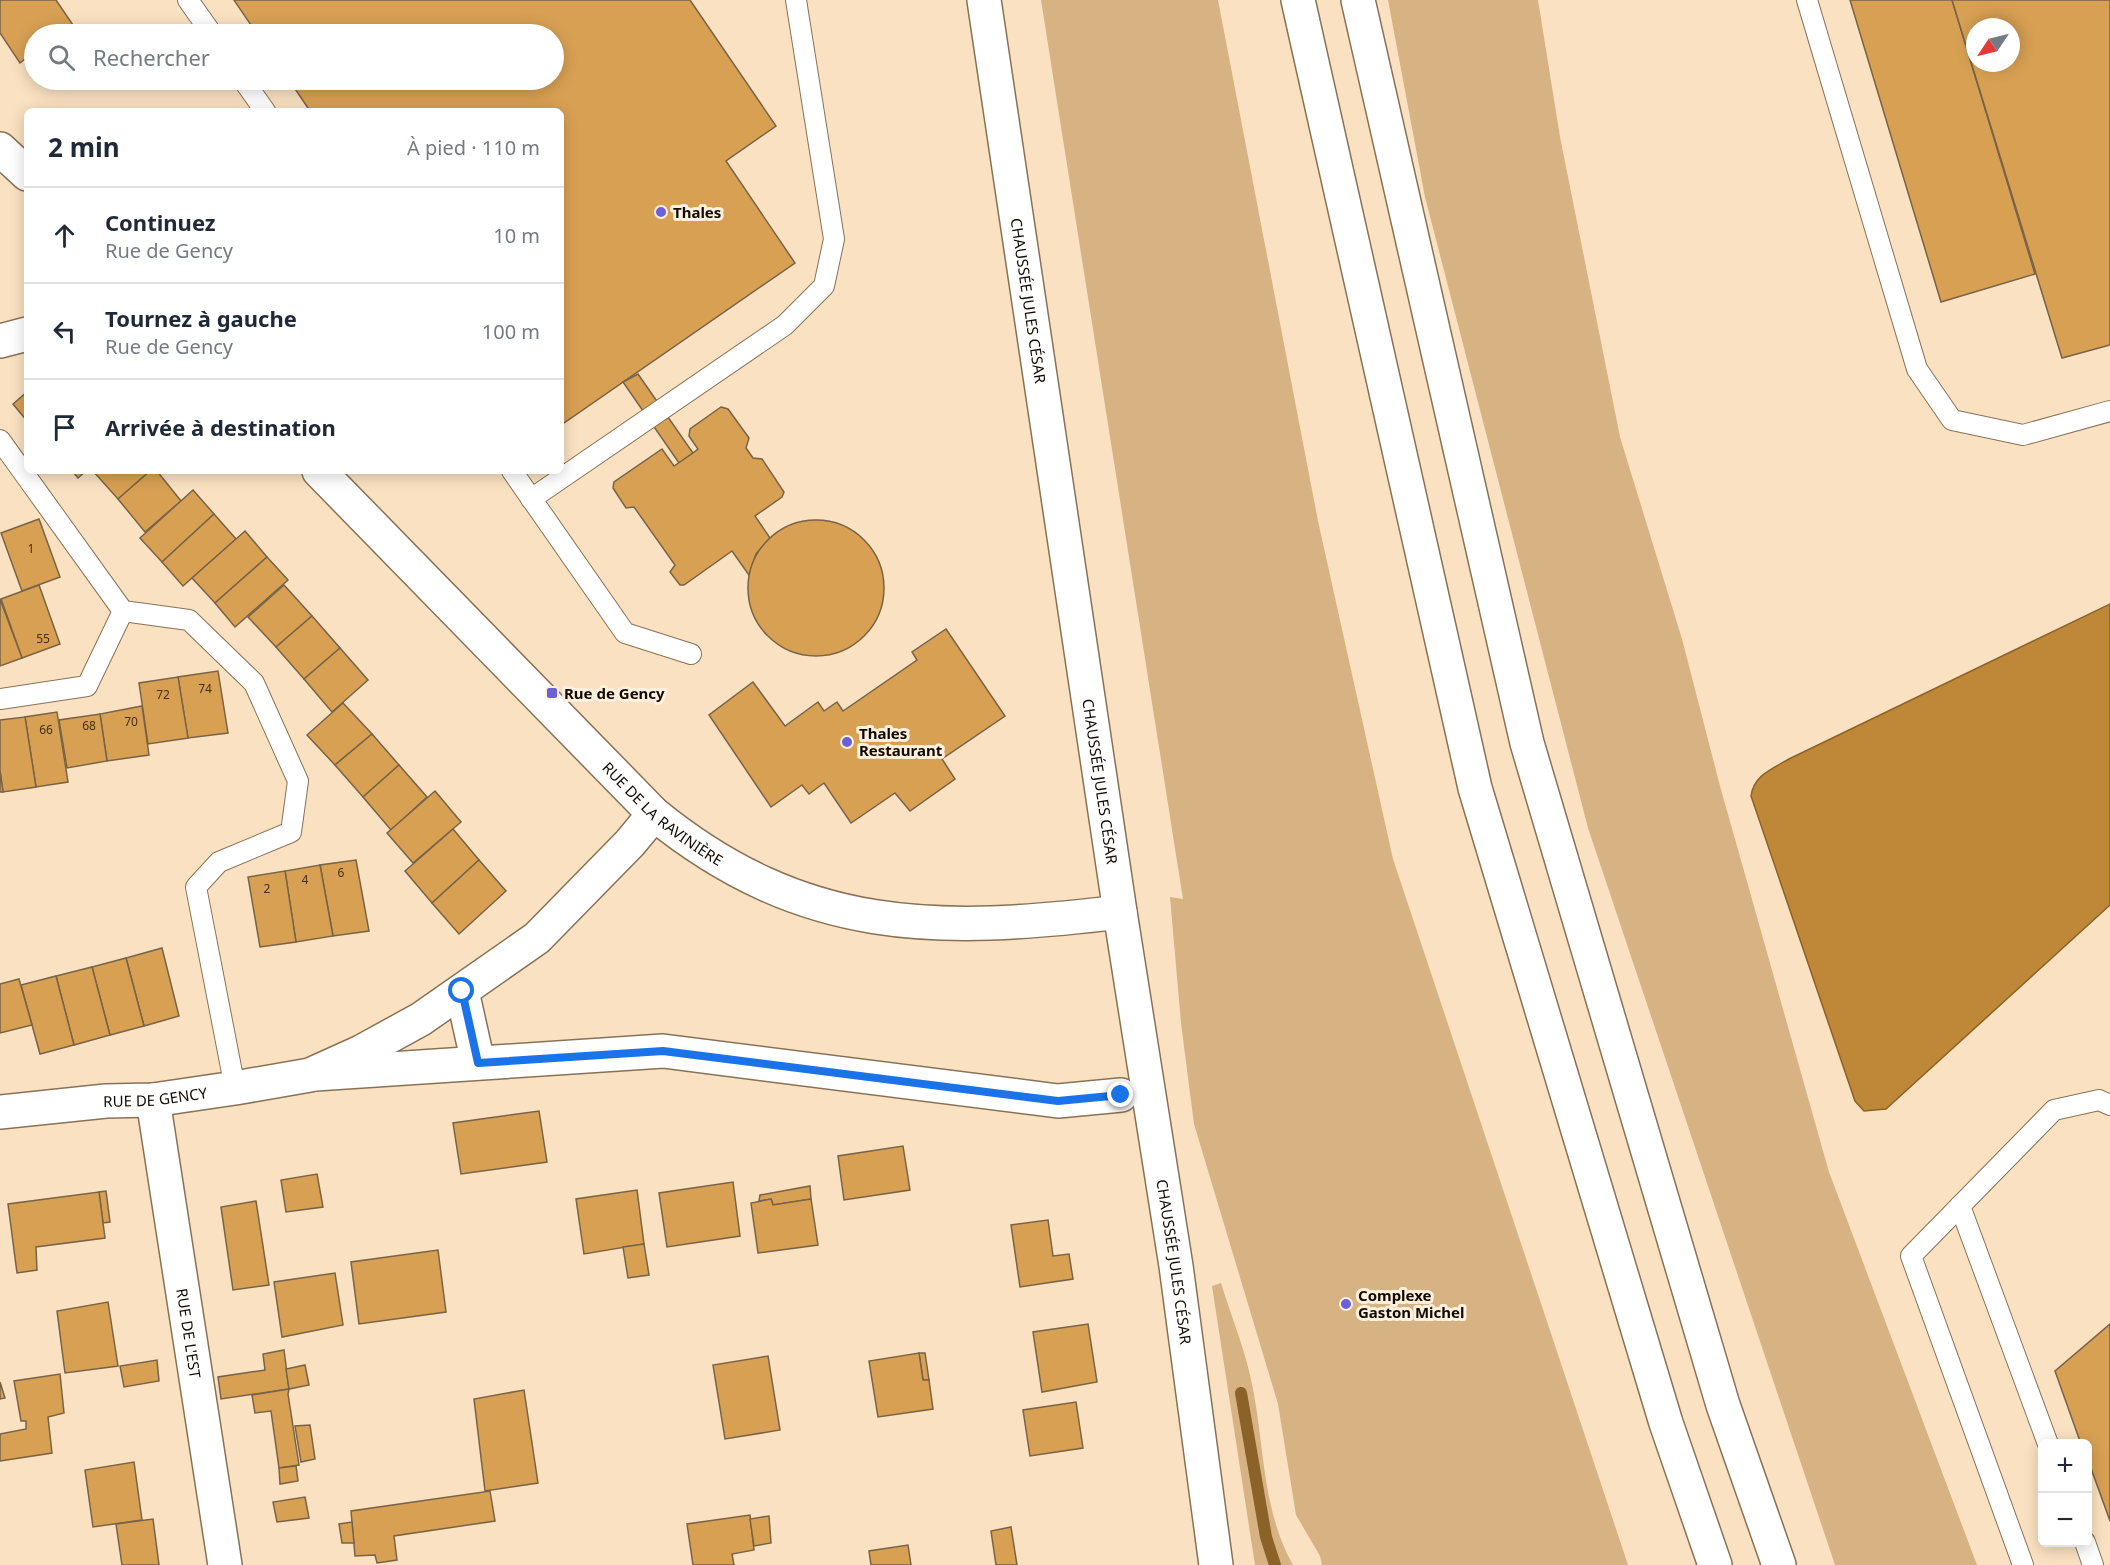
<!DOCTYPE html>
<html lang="fr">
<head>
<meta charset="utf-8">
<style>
  :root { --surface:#fff; --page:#f6f6f7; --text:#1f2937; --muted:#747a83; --line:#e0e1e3 }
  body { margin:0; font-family:"Noto Sans",sans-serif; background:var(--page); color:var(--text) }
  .controls { position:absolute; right:18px; bottom:18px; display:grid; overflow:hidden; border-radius:9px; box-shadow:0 3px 15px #0003 }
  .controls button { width:54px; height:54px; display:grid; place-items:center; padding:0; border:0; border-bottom:2px solid var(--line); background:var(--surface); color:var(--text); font:30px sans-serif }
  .compass { position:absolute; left:1966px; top:18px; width:54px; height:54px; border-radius:50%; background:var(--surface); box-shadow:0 3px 15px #0003; rotate:235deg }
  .stop { position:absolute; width:18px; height:18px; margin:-14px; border:4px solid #1a73e8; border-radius:50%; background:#fff }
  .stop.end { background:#1a73e8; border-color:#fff; box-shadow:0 2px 6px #0008 }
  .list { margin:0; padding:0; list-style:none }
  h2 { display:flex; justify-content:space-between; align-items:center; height:78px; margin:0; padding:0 24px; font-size:26px }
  h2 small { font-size:20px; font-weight:400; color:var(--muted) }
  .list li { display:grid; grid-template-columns:39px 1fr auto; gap:18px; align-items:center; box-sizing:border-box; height:96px; padding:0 24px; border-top:2px solid var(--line) }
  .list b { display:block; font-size:22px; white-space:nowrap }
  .list p { margin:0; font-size:20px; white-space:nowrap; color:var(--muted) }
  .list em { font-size:20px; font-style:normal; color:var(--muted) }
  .icon { flex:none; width:33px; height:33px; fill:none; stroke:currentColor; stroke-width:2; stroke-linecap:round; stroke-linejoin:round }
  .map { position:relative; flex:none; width:2110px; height:1565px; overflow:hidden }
  .search { position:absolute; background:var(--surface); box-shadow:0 3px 15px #0003; left:24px; top:24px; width:540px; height:66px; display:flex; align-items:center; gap:15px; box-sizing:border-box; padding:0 21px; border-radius:33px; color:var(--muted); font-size:22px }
  .panel { position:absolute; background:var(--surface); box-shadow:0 3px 15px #0003; left:24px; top:108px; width:540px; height:366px; border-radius:9px }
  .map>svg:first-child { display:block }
  .green { fill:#d7b283 }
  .water { fill:#bf8839; stroke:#8b6228; stroke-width:1.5 }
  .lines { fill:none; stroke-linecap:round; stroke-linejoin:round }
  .stream { stroke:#8b6228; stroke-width:12 }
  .building { fill:#d8a053; stroke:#786347; stroke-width:1.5; fill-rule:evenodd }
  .lane-casing { stroke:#887256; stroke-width:22 }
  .street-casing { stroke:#887256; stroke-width:36 }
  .secondary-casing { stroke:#887256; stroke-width:36 }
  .highway-casing { stroke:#887256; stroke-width:36 }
  .lane { stroke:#fff; stroke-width:20 }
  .street { stroke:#fff; stroke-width:33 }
  .secondary { stroke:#fff; stroke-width:33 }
  .highway { stroke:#fff; stroke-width:33 }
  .route { stroke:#1a73e8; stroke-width:8 }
  .poi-dot { fill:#6b60da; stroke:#fff0dd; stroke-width:2 }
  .labels { text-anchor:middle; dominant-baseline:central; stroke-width:6; stroke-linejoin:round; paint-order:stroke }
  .number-label { font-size:12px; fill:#443016 }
  .poi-label { font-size:15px; font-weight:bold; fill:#120a02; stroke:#fff0dd; text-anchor:start }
  .street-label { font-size:15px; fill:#120a02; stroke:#fff0dd }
</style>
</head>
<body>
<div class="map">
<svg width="2110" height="1565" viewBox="0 0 2110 1565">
  <rect width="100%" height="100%" fill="#fae1c1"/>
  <g class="green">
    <polygon points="1041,0 1218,0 1318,521 1393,859 1628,1565 1322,1565 1320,1556 1296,1515 1278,1404 1194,1124 1181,1023 1170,897 1183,899"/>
    <polygon points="1388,0 1538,0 1560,137 1620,437 1682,639 1720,786 1829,1172 1977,1565 1835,1565 1588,828 1425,197"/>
    <path d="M1221,1283C1230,1313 1243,1344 1250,1375C1265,1438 1260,1507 1293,1565H1255L1212,1286Z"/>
  </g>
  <path class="water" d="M2110,604V905L1886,1109L1864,1111L1855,1101L1751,796C1754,775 1772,769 1789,759Z"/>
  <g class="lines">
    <polyline class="stream" points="1241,1393 1266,1537 1275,1565"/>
  </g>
  <g class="building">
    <polygon points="0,0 56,0 73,25 59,34 34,34 34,52 20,63 0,33"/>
    <polygon points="234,0 690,0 776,126 726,161 795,263 561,425 561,111 310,111 289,80 554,80 554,34 257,34"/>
    <polygon points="1850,0 1952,0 2035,274 1941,302"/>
    <path d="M1952,0H2110V345L2062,358ZM1975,27H2011V63H1975Z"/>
    <polygon points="638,374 693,453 679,463 623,382"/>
    <polygon points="27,392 27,421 13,404"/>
    <polygon points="721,407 728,409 749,438 746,448 753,458 762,459 784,492 782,497 755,516 770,538 756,554 749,575 732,551 684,585 680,585 670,572 675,565 634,507 626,508 613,488 614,482 662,449 674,466 693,453 698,449 689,436 690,429"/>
    <polygon points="72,471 86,471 78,478"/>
    <polygon points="93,471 150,471 118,499"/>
    <polygon points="150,471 157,471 181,501 145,532 118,499"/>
    <polygon points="193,490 214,514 162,562 140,538"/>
    <polygon points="214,514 236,539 183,586 162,562"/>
    <polygon points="39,519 60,577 22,591 1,533"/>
    <circle cx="816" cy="588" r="68"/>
    <polygon points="245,531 267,557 215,603 192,578"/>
    <polygon points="267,557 288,580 235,627 215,603"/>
    <polygon points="39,585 60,644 22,658 1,599"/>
    <polygon points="284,585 312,616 276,647 248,617"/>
    <polygon points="0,599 22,658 0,666"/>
    <polygon points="312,616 340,648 304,679 276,647"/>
    <polygon points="946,629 1005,716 942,759 955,779 910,811 895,793 851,823 824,783 809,794 802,785 771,807 709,715 753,682 785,726 818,702 824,711 837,702 843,711 917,660 912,652"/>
    <polygon points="340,648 368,680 332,712 304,679"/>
    <polygon points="218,671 228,733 188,738 178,677"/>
    <polygon points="178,677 188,738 148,744 139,683"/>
    <polygon points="343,703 372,734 335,765 307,735"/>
    <polygon points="142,706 149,755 107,761 100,714"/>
    <polygon points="57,712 68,782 36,787 25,717"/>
    <polygon points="100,714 107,761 67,768 59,720"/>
    <polygon points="25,717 36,787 3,792 0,771 0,720"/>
    <polygon points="372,734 399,765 363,797 335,765"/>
    <polygon points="399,765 427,797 391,830 363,797"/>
    <polygon points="0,771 3,792 0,792"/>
    <polygon points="435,791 461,822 413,863 387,833"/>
    <polygon points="453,829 479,860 432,903 405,871"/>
    <polygon points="356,860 369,931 333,936 320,865"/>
    <polygon points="479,860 506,891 459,934 432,903"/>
    <polygon points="320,865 333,936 296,942 285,871"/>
    <polygon points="285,871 296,942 260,947 248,877"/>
    <polygon points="162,948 179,1016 144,1026 126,958"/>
    <polygon points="126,958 144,1026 110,1035 92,967"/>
    <polygon points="92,967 110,1035 74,1045 56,976"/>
    <polygon points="56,976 74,1045 40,1054 21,985"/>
    <polygon points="19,979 32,1025 0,1033 0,984"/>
    <polygon points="539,1111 547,1162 461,1174 453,1123"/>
    <polygon points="903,1146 910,1190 844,1200 838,1156"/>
    <polygon points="317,1174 323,1207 286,1212 281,1180"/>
    <polygon points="733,1182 740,1236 667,1247 659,1193"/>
    <polygon points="810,1186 811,1199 773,1205 771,1199 759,1201 760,1195"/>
    <polygon points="637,1190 644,1244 584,1254 576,1199"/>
    <polygon points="106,1191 110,1222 103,1223 99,1192"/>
    <polygon points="99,1192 105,1238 36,1247 37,1270 17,1273 8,1204"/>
    <polygon points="771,1199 773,1205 811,1199 818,1245 758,1253 751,1203"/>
    <polygon points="256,1201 269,1285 233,1290 221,1207"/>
    <polygon points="1048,1220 1053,1256 1069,1254 1073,1279 1020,1287 1011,1225"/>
    <polygon points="644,1244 649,1275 628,1278 623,1247"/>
    <polygon points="438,1250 446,1312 359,1324 351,1262"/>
    <polygon points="335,1273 343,1325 282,1337 274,1282"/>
    <polygon points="108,1302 118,1366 65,1373 57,1311"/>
    <polygon points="1088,1324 1097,1382 1042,1392 1033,1332"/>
    <polygon points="2110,1324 2110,1521 2088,1460 2088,1444 2081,1444 2055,1371"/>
    <polygon points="284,1350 289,1389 221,1399 218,1377 265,1370 263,1354"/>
    <polygon points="919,1353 925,1353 929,1380 923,1380"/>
    <polygon points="919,1353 923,1380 929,1380 933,1409 878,1417 869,1361"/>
    <polygon points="768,1356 780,1430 725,1439 713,1365"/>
    <polygon points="157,1360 159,1381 124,1387 120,1366"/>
    <polygon points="305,1365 309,1385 289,1389 286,1369"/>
    <polygon points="60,1374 64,1413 48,1417 52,1453 0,1461 0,1434 26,1429 26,1421 21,1421 14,1381"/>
    <polygon points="0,1382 5,1398 0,1399"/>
    <polygon points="289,1389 288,1394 299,1465 279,1468 271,1411 255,1413 252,1395"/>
    <polygon points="524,1390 538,1483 485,1491 474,1399"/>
    <polygon points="1076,1402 1083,1448 1030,1456 1023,1410"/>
    <polygon points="310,1425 315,1459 301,1462 295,1426"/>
    <polygon points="134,1462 142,1520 93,1527 85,1470"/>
    <polygon points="296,1466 298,1481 280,1484 279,1468"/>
    <polygon points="490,1491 495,1521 394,1536 397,1560 377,1563 375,1555 355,1556 351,1511"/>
    <polygon points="305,1497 309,1518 277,1522 273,1502"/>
    <polygon points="750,1515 754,1550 732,1554 734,1565 693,1565 687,1524"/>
    <polygon points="769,1516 771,1543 754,1546 750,1519"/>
    <polygon points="153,1519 159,1565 122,1565 116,1524"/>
    <polygon points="352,1522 354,1543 342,1543 339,1524"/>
    <polygon points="1011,1527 1017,1565 996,1565 991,1531"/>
    <polygon points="908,1545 911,1565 871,1565 869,1551"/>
  </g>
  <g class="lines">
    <g class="lane-casing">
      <g id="lane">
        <polyline points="188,0 212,34"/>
        <polyline points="1807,0 1917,369 1952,420 2023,435 2110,411"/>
        <polyline points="243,80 265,111"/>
        <polyline points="0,440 123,611 189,620 254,683 298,781 291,832 219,862 196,887 235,1088"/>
        <polyline points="512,471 625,633 691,654"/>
        <polyline points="531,499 785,325 824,286 834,239 796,0"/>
        <polyline points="0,699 87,686 123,611"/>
        <polyline points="1960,1206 2048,1444"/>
        <polyline points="2085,1542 2093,1565"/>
        <polyline points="2023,1565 1911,1256 2054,1110 2099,1100 2110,1105"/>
      </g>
    </g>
    <g class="street-casing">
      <g id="street">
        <polyline points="0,341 27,334"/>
        <polyline points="462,991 478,1063"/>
        <polyline points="315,1074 663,1051 1058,1101 1121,1095"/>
        <path id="s1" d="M153,1100L225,1565"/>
      </g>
    </g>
    <g class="secondary-casing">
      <g id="secondary">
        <path id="s2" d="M984,0L1120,912L1176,1266L1216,1565"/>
        <polyline points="0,149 27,174"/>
        <path id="s3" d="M319,471L654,814C803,935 937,934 1120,912"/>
        <path id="s4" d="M0,1112L106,1101L153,1100L235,1088L310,1075L361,1052L421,1019L537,938L630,843L654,814"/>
      </g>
    </g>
    <g class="highway-casing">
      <g id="highway">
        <polyline points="1298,0 1475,788 1666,1423 1715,1565"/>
        <polyline points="1358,0 1527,743 1723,1405 1779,1565"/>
      </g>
    </g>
    <use href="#lane" class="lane"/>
    <use href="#street" class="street"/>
    <use href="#secondary" class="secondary"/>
    <use href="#highway" class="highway"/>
  </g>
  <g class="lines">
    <polyline class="route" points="462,991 478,1063 663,1051 1058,1101 1121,1095"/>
  </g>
  <g class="poi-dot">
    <circle cx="661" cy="212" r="6"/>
    <rect x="546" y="687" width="12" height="12" rx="3"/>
    <circle cx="847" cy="742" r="6"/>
    <circle cx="1346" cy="1304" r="6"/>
  </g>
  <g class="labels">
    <g class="number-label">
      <text x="31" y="548">1</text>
      <text x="43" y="638">55</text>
      <text x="205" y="688">74</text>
      <text x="163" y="694">72</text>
      <text x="131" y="721">70</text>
      <text x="89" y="725">68</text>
      <text x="46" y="729">66</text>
      <text x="341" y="872">6</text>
      <text x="305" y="879">4</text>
      <text x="267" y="888">2</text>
    </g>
    <g class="poi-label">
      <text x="673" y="212">Thales</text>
      <text x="564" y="693">Rue de Gency</text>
      <text x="859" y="733">Thales<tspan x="859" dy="17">Restaurant</tspan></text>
      <text x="1358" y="1295">Complexe<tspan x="1358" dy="17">Gaston Michel</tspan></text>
    </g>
    <g class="street-label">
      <text stroke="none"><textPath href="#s2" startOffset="304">CHAUSSÉE JULES CÉSAR</textPath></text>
      <text stroke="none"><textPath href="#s2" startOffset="790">CHAUSSÉE JULES CÉSAR</textPath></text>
      <text stroke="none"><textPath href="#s3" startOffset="486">RUE DE LA RAVINIÈRE</textPath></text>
      <text stroke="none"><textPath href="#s4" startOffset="156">RUE DE GENCY</textPath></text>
      <text stroke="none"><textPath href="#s2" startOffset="1276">CHAUSSÉE JULES CÉSAR</textPath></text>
      <text stroke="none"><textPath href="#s1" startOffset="236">RUE DE L'EST</textPath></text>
    </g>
  </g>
</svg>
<div class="controls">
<button>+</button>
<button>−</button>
</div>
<svg class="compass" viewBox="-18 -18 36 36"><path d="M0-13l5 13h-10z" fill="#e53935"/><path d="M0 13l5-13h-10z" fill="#747a83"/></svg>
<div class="stop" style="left:462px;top:991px"></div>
<div class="stop end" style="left:1121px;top:1095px"></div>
<div class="search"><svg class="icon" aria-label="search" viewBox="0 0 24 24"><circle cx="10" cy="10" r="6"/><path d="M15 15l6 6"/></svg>Rechercher</div>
<section class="panel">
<h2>2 min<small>À pied · 110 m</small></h2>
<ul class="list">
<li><svg class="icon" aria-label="ahead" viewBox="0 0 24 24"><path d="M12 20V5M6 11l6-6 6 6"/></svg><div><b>Continuez</b><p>Rue de Gency</p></div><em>10 m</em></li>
<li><svg class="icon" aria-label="left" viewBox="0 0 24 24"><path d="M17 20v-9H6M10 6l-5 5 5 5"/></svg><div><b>Tournez à gauche</b><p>Rue de Gency</p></div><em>100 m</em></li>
<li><svg class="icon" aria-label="arrive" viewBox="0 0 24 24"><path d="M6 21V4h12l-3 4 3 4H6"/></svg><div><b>Arrivée à destination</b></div></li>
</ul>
</section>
</div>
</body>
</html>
